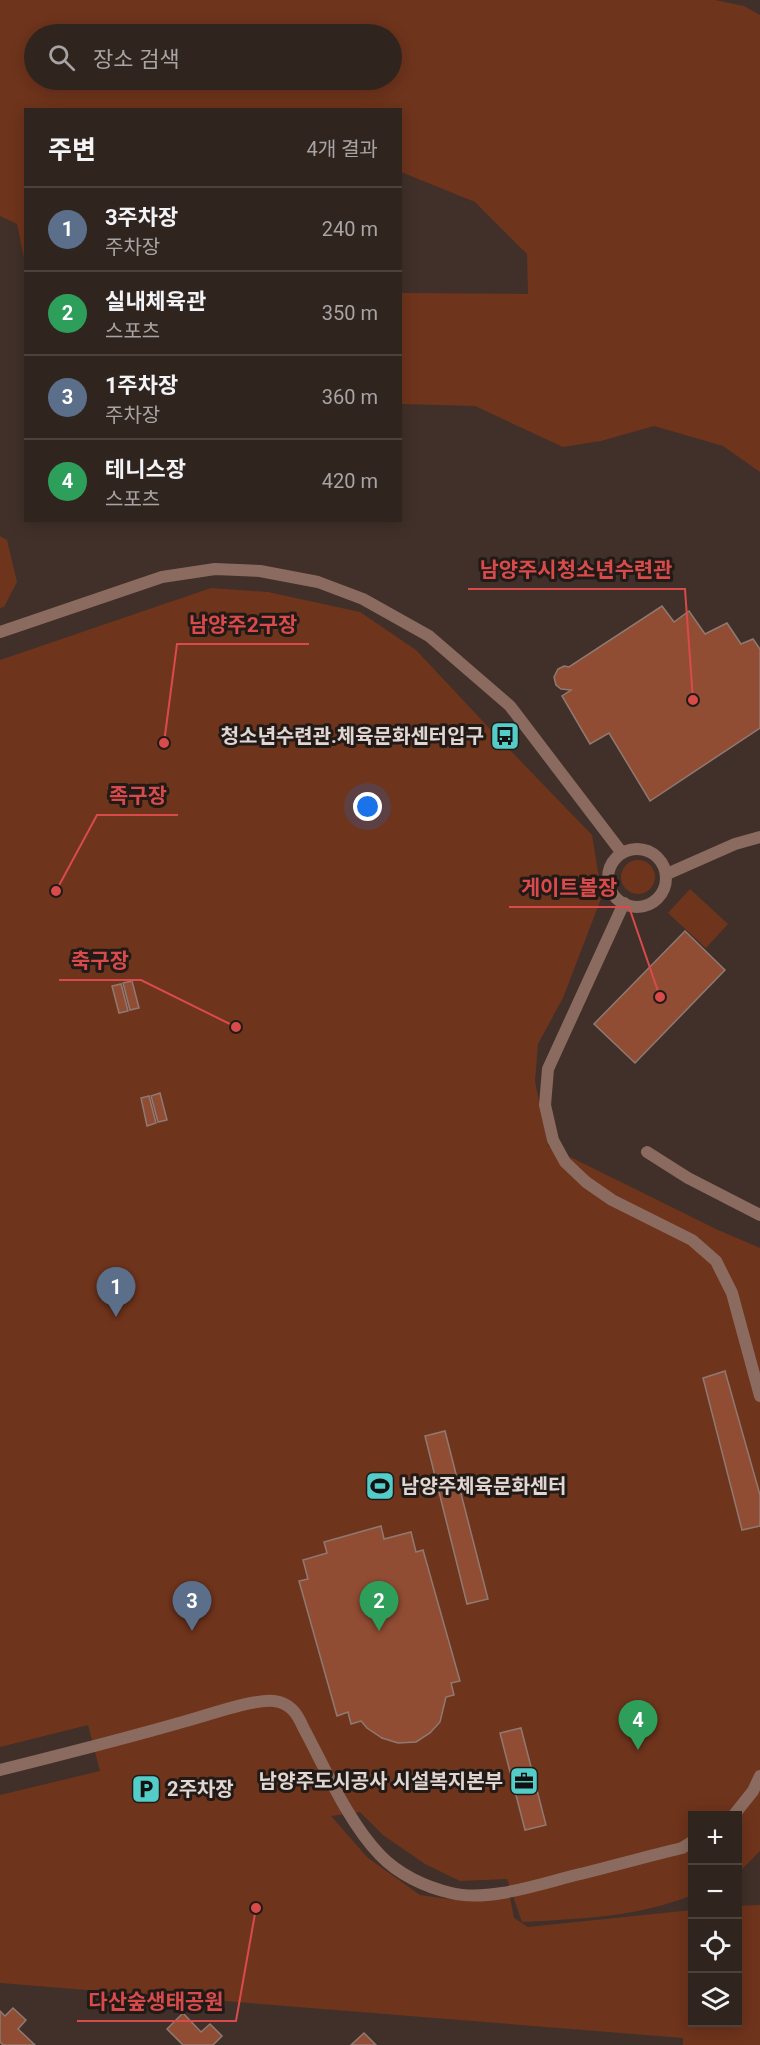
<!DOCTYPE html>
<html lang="ko">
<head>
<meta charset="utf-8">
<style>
  :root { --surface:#30241f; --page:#382c28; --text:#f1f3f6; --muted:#a8a4a4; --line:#4b413d; --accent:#8bbbb9 }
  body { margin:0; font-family:Roboto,"Noto Sans KR",sans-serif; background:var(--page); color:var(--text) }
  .controls { position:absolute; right:18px; bottom:18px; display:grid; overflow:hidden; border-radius:0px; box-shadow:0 3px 15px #0003 }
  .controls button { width:54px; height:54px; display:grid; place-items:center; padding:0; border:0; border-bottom:2px solid var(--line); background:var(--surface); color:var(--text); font:30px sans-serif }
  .you { position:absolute; left:368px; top:807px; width:21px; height:21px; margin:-15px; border:4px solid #fff; border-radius:50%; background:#1a73e8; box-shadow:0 0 0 9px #1a73e833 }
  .badge { display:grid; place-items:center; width:39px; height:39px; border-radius:50%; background:var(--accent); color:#fff; font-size:20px; font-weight:700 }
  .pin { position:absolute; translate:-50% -50px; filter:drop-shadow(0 2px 3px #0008) }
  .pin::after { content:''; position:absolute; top:32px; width:21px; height:18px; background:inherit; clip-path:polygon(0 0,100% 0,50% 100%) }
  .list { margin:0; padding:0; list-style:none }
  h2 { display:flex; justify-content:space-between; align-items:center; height:78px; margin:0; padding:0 24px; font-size:26px }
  h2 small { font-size:20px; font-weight:400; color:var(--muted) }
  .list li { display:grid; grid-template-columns:39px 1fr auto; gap:18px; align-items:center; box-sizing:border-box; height:84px; padding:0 24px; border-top:2px solid var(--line) }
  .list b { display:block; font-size:22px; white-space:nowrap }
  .list p { margin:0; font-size:20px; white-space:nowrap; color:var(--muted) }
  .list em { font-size:20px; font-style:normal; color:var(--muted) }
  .icon { flex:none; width:33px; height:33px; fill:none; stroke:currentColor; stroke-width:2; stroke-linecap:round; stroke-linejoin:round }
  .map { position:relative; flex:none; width:760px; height:2045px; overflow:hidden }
  .search { position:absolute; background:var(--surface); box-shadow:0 3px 15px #0003; left:24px; top:24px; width:378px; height:66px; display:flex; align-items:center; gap:15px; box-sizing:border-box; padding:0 21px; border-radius:33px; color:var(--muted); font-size:22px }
  .panel { position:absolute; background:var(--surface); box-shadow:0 3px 15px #0003; left:24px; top:108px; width:378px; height:414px; border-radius:0px }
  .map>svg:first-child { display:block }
  .green { fill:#6f341c; fill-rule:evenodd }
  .building { fill:#914d33; stroke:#8e7a73; stroke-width:1.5 }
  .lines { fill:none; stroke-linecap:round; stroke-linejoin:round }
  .minor { stroke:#8b6b5f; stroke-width:12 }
  .labels { text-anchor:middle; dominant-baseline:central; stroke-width:6; stroke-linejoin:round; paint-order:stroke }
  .poi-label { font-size:20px; font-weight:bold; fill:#e1d6d2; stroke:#211a17; text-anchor:end }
  .leader { fill:none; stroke:#d84b4a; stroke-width:2 }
  .callout-dot { fill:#d84b4a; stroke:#211a17; stroke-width:2 }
  .callout-label { font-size:21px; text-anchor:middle; font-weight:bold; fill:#d84b4a; stroke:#211a17; stroke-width:6; stroke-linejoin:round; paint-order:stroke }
</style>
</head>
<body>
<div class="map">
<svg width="760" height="2045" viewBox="0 0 760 2045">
  <rect width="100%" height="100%" fill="#403029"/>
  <g class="green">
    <path d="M0,0H715L744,6L760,15V472L723,446L654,426L601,441L563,447L475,406L401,404V293L528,294L527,254L475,202L401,172L400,110H26L25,263L17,224L0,216ZM34,34H392V80H34Z"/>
    <polygon points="0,536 7,540 17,582 4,607 0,608"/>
    <path d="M211,588L268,592L360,612L416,650L506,746L592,835L602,896L563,998L538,1044L535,1081L548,1146L716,1229L760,1248V1851L738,1873V1816H692V1895C639,1917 578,1919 522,1922L507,1879L460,1881L425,1864L383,1835L360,1812L331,1816L368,1858L420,1895L463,1901L510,1897L514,1918L528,1927L692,1910V2022H738V1906L760,1905V2045H683V2038L0,1983V1795L100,1771L88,1725L0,1747V660Z"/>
    <circle cx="638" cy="877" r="17"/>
    <polygon points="690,889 728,924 706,948 668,913"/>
  </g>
  <g class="building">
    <polygon points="662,606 674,622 689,611 705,634 727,623 741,644 753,639 760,649 760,728 650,801 609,733 590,744 562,696 571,690 561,689 556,685 554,677 558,669 564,666 569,667"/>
    <polygon points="685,931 725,970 635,1063 594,1024"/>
    <polygon points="132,981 139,1008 130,1010 123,983"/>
    <polygon points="121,984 128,1011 119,1013 112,986"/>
    <polygon points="160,1093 167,1120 158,1122 151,1096"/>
    <polygon points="149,1096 156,1123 147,1126 141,1098"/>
    <polygon points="725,1371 760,1495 760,1526 742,1530 703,1378"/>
    <polygon points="445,1431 488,1599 467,1604 425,1436"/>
    <polygon points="381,1526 384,1539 411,1532 416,1552 423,1550 460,1681 451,1683 454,1695 446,1697 440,1722 430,1733 416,1742 398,1743 382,1738 367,1728 361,1721 351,1724 348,1712 337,1716 299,1581 308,1579 303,1560 327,1553 324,1542"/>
    <polygon points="521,1728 546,1825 525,1830 500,1733"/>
    <polygon points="13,2008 26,2020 18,2029 35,2045 3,2045 0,2042 0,2011 5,2016"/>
    <polygon points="183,2013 201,2032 210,2024 222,2036 213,2045 183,2045 167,2029"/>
    <polygon points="364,2033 376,2045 351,2045"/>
  </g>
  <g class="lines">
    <g class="minor">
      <polyline points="0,632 162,577 215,569 260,571 318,582 363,599 429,636 510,706 622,853"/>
      <circle cx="637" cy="878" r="29"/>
      <polyline points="667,874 735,844 760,837"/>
      <polyline points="624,903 548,1069 545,1105 553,1140 565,1162 586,1182 612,1200 692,1240 716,1261 732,1293 760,1396"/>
      <polyline points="647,1152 688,1178 760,1215"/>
      <path d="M0,1770C60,1755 120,1740 179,1723C204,1717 250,1699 274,1701C290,1703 297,1713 303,1727C325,1768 348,1822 380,1855C398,1874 425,1887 451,1893C487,1902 537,1885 572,1876C609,1867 645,1857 682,1848L692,1842"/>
      <polyline points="733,1816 753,1791 760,1776"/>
    </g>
  </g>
  <defs>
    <g id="bus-square" transform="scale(1.5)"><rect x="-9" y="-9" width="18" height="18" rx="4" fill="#54cdc8" stroke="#211a17"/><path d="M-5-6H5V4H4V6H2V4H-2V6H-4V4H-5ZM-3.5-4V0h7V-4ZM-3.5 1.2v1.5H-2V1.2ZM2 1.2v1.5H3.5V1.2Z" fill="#111"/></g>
    <g id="stadium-square" transform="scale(1.5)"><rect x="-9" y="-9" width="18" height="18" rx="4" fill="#54cdc8" stroke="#211a17"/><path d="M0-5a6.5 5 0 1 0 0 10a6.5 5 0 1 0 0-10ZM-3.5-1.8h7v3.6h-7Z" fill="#111"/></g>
    <g id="office-square" transform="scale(1.5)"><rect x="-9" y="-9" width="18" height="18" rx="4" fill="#54cdc8" stroke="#211a17"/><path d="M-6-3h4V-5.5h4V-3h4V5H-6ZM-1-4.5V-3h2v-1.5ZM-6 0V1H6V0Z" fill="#111"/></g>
    <g id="parking-square" transform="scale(1.5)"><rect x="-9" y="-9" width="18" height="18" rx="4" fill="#54cdc8" stroke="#211a17"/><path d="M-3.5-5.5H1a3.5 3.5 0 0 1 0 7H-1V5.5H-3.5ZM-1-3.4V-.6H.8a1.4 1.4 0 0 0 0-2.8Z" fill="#111"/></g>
  </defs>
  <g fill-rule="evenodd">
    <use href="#bus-square" x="505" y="736"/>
    <use href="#stadium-square" x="380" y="1486"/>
    <use href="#office-square" x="524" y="1781"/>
    <use href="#parking-square" x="146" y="1789"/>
  </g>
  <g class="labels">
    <g class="poi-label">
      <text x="484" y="736">청소년수련관.체육문화센터입구</text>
      <text x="401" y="1486" text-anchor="start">남양주체육문화센터</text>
      <text x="503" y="1781">남양주도시공사 시설복지본부</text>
      <text x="167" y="1789" text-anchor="start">2주차장</text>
    </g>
  </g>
  <path class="leader" d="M693 700L685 589H468M164 743L177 644H309M56 891L97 815H178M660 997L629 907H509M236 1027L141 980H59M256 1908L236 2021H77"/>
  <g class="callout-dot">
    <circle cx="693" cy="700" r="6"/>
    <circle cx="164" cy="743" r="6"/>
    <circle cx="56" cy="891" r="6"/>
    <circle cx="660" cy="997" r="6"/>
    <circle cx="236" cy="1027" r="6"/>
    <circle cx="256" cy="1908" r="6"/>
  </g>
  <g class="callout-label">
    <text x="576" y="577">남양주시청소년수련관</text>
    <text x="243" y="632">남양주2구장</text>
    <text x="138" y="803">족구장</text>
    <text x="569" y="895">게이트볼장</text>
    <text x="100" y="968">축구장</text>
    <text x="156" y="2009">다산숲생태공원</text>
  </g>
</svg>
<div class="controls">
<button>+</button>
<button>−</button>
<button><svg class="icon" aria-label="locate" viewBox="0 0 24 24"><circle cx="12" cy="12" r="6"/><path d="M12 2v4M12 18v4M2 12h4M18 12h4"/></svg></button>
<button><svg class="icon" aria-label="layers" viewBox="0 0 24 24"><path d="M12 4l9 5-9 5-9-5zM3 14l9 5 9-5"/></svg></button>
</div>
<div class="you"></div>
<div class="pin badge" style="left:116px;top:1317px;background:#5c6f8a">1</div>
<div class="pin badge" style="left:379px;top:1631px;background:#2e9e5b">2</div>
<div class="pin badge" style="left:192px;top:1631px;background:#5c6f8a">3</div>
<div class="pin badge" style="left:638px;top:1750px;background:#2e9e5b">4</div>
<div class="search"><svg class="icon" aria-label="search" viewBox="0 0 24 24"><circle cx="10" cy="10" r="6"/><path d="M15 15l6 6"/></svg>장소 검색</div>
<section class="panel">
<h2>주변<small>4개 결과</small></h2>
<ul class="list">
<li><span class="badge" style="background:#5c6f8a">1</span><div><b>3주차장</b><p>주차장</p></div><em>240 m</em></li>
<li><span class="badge" style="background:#2e9e5b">2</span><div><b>실내체육관</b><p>스포츠</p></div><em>350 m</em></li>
<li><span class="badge" style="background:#5c6f8a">3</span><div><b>1주차장</b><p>주차장</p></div><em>360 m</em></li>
<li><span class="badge" style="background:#2e9e5b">4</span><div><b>테니스장</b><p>스포츠</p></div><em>420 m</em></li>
</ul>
</section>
</div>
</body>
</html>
